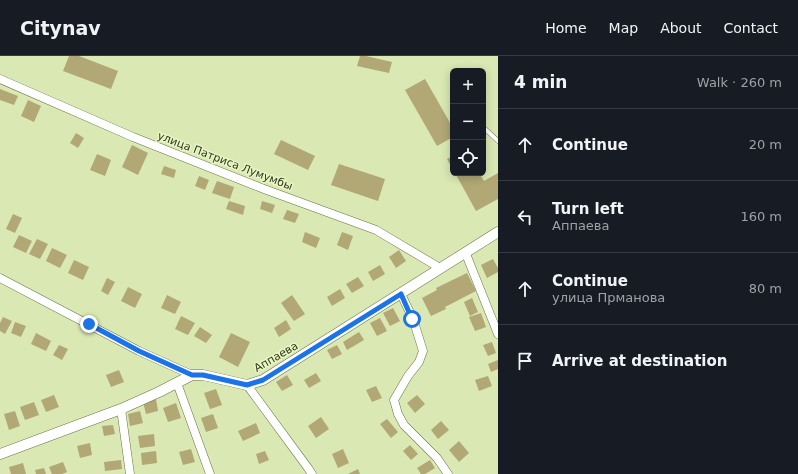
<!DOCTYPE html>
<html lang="en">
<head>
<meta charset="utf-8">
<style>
  :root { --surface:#171b24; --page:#20242c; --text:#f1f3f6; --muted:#9ea1a6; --line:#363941 }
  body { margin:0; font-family:"DejaVu Sans",sans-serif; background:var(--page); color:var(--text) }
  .controls { position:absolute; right:12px; top:12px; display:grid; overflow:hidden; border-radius:6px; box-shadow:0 2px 10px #0003 }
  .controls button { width:36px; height:36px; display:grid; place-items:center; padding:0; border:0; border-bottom:1px solid var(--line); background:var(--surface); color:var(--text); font:20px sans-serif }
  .stop { position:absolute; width:12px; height:12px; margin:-9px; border:3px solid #1a73e8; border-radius:50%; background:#fff }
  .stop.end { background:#1a73e8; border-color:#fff; box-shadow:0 1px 4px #0008 }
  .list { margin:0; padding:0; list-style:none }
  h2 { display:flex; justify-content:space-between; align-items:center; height:52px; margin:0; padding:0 16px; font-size:17px }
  h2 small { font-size:13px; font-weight:400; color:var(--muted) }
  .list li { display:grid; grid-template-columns:26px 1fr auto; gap:12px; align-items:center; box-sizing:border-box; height:72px; padding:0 16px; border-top:1px solid var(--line) }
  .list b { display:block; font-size:15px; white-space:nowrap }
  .list p { margin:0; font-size:13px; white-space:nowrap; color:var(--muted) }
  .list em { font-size:13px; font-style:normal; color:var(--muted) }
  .icon { flex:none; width:22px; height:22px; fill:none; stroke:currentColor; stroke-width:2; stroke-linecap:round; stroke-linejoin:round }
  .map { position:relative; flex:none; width:498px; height:418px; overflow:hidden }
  header { display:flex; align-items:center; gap:24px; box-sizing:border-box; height:56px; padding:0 20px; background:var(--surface); border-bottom:1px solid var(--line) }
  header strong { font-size:19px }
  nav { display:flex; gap:22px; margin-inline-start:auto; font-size:14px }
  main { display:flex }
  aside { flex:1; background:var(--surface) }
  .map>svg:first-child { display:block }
  .building { fill:#b1a875 }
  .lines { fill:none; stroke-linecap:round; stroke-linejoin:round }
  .service-casing { stroke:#687444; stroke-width:5 }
  .minor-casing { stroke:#687444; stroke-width:9 }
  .tertiary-casing { stroke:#687444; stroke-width:11 }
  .service { stroke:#fff; stroke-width:4 }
  .minor { stroke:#fff; stroke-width:8 }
  .tertiary { stroke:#fff; stroke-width:10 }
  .route { stroke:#1a73e8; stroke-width:5 }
  .labels { text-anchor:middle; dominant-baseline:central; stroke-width:3; stroke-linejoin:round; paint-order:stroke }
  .street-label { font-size:11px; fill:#313722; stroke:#e8f6c1 }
</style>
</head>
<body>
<header>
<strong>Citynav</strong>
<nav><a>Home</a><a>Map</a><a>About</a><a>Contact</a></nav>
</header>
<main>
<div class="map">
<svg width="498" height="418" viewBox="0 0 498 418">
  <rect width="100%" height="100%" fill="#dae8b4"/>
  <g class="building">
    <polygon points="69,0 79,0 118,15 111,33 63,15"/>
    <polygon points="360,0 366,0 392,6 389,17 357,10"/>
    <polygon points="425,23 453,72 453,81 437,90 405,34"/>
    <polygon points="0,33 18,40 14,49 0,44"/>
    <polygon points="28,44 41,50 34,66 21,60"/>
    <polygon points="76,77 84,82 78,92 70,87"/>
    <polygon points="281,84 315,100 308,114 274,98"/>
    <polygon points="132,89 148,97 138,119 122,111"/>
    <polygon points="97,98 111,104 105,120 90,114"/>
    <polygon points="453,100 453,114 447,103"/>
    <polygon points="339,108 385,123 378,145 331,129"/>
    <polygon points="164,110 176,114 174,122 161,118"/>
    <polygon points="455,117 479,117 484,125 498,117 498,143 476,155"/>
    <polygon points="199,120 209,124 205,134 195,130"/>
    <polygon points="217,125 234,131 230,143 212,137"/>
    <polygon points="229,145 245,150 243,159 226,153"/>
    <polygon points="262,145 275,149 272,157 260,153"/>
    <polygon points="287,154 299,158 295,167 283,163"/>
    <polygon points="13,158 22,162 15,177 6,173"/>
    <polygon points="305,176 320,182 316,192 302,186"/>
    <polygon points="342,176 353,180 348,194 337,189"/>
    <polygon points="19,179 32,185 26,197 13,191"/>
    <polygon points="37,183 48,188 40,203 29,198"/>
    <polygon points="52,192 67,199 60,212 46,205"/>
    <polygon points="399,194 406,205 396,212 389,201"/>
    <polygon points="493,203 498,212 498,216 487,222 481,209"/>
    <polygon points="74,204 89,211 83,224 68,217"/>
    <polygon points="380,209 385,218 373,225 368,216"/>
    <polygon points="467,217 476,235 445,251 446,253 431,260 422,242 437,234 436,232"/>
    <polygon points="358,221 364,230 352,237 346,228"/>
    <polygon points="107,222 115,226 108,239 101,235"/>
    <polygon points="128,231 142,238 135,252 121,245"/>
    <polygon points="340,233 345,242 332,250 327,241"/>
    <polygon points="167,239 181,246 175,258 161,252"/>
    <polygon points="292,239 305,258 294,265 281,247"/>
    <polygon points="472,242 478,256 470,260 464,246"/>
    <polygon points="393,252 400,265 390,270 383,257"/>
    <polygon points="481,257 486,271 475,275 469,261"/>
    <polygon points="181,260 195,267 188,279 175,273"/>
    <polygon points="3,261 12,265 5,278 0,275 0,267"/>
    <polygon points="380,262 387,275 377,280 370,267"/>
    <polygon points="286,264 291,273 279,281 274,272"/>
    <polygon points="15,266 26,270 21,281 11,277"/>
    <polygon points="200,271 212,279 206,287 194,280"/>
    <polygon points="359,276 364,284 347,294 343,286"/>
    <polygon points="36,277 51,285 46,295 31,288"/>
    <polygon points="231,277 250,286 238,311 219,301"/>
    <polygon points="492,286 496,297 488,300 483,289"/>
    <polygon points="59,289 68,293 62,304 53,299"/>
    <polygon points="337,289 342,298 332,303 327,294"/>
    <polygon points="498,304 498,313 491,316 488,308"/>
    <polygon points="119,314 124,326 111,331 106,319"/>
    <polygon points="316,317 321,325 309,332 304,324"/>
    <polygon points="287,319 293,329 282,335 276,326"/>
    <polygon points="488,320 492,330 479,335 475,324"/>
    <polygon points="376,330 382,342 372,346 366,334"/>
    <polygon points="216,333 222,349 210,353 204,337"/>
    <polygon points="54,339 59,351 46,356 41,344"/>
    <polygon points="417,339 425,348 415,357 407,347"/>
    <polygon points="156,343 158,355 146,358 143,346"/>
    <polygon points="34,346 39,359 25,364 20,351"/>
    <polygon points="176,347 181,362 168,366 163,352"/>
    <polygon points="15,355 20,370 9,374 4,358"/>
    <polygon points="140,355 143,367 130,370 128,358"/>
    <polygon points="213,358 218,372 206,376 201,362"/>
    <polygon points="321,361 329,373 316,382 308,370"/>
    <polygon points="387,363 398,376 391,382 380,368"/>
    <polygon points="441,365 449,374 438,383 431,374"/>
    <polygon points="256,367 260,377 243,385 238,375"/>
    <polygon points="113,369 115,378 104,380 102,370"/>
    <polygon points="154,378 155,390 140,392 138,380"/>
    <polygon points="459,385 469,397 459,406 449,394"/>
    <polygon points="90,387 92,399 80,402 77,390"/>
    <polygon points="410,389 418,398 411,404 403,395"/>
    <polygon points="191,393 195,406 183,409 179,396"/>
    <polygon points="343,393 349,407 338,412 332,398"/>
    <polygon points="156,395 157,407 142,409 141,397"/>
    <polygon points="265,395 269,404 259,408 256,398"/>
    <polygon points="121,404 122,413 105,415 104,406"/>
    <polygon points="430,404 435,412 425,418 421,418 417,412"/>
    <polygon points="63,406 67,416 62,418 52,418 49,411"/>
    <polygon points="23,407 26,418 11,418 9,411"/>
    <polygon points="44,412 46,418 36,418 35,414"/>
    <polygon points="358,413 360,418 348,418"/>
  </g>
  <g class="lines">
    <g class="service-casing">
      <polyline id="service" points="483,71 498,85"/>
    </g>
    <g class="minor-casing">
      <g id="minor">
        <polyline points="0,23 133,81 264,133 376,174 440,212"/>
        <polyline points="466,198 498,278"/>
        <polyline points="0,222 139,295 192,319"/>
        <polyline points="401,238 413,263 423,295 419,306 408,320 394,344 398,358 404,369 437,402 448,418"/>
        <polyline points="177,327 210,418"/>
        <polyline points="247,329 308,412 312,418"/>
        <polyline points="121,353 130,418"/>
      </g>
    </g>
    <g class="tertiary-casing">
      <polyline id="tertiary" points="0,398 121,353 159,336 192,319 203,319 247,329 263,324 498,176"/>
    </g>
    <use href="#service" class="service"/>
    <use href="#minor" class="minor"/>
    <use href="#tertiary" class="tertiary"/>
  </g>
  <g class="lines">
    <polyline class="route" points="89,268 139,295 192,319 203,319 247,329 263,324 401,238 412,263"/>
  </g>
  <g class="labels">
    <g class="street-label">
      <text transform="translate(225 105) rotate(21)">улица Патриса Лумумбы</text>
      <text transform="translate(276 301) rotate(-30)">Аппаева</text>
    </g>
  </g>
</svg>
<div class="controls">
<button>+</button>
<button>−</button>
<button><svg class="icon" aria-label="locate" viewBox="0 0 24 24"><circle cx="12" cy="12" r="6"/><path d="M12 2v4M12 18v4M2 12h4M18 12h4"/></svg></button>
</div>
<div class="stop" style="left:412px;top:263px"></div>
<div class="stop end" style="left:89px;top:268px"></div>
</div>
<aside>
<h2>4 min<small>Walk · 260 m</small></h2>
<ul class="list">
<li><svg class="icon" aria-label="ahead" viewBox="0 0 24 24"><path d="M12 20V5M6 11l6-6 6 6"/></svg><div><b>Continue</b></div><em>20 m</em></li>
<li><svg class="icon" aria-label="left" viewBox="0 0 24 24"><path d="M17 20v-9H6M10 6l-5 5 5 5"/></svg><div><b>Turn left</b><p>Аппаева</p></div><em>160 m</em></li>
<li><svg class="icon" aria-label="ahead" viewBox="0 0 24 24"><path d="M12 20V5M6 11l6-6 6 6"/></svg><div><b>Continue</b><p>улица Прманова</p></div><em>80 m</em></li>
<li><svg class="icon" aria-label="arrive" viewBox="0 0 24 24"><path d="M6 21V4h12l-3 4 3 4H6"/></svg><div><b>Arrive at destination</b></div></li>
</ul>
</aside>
</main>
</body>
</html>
